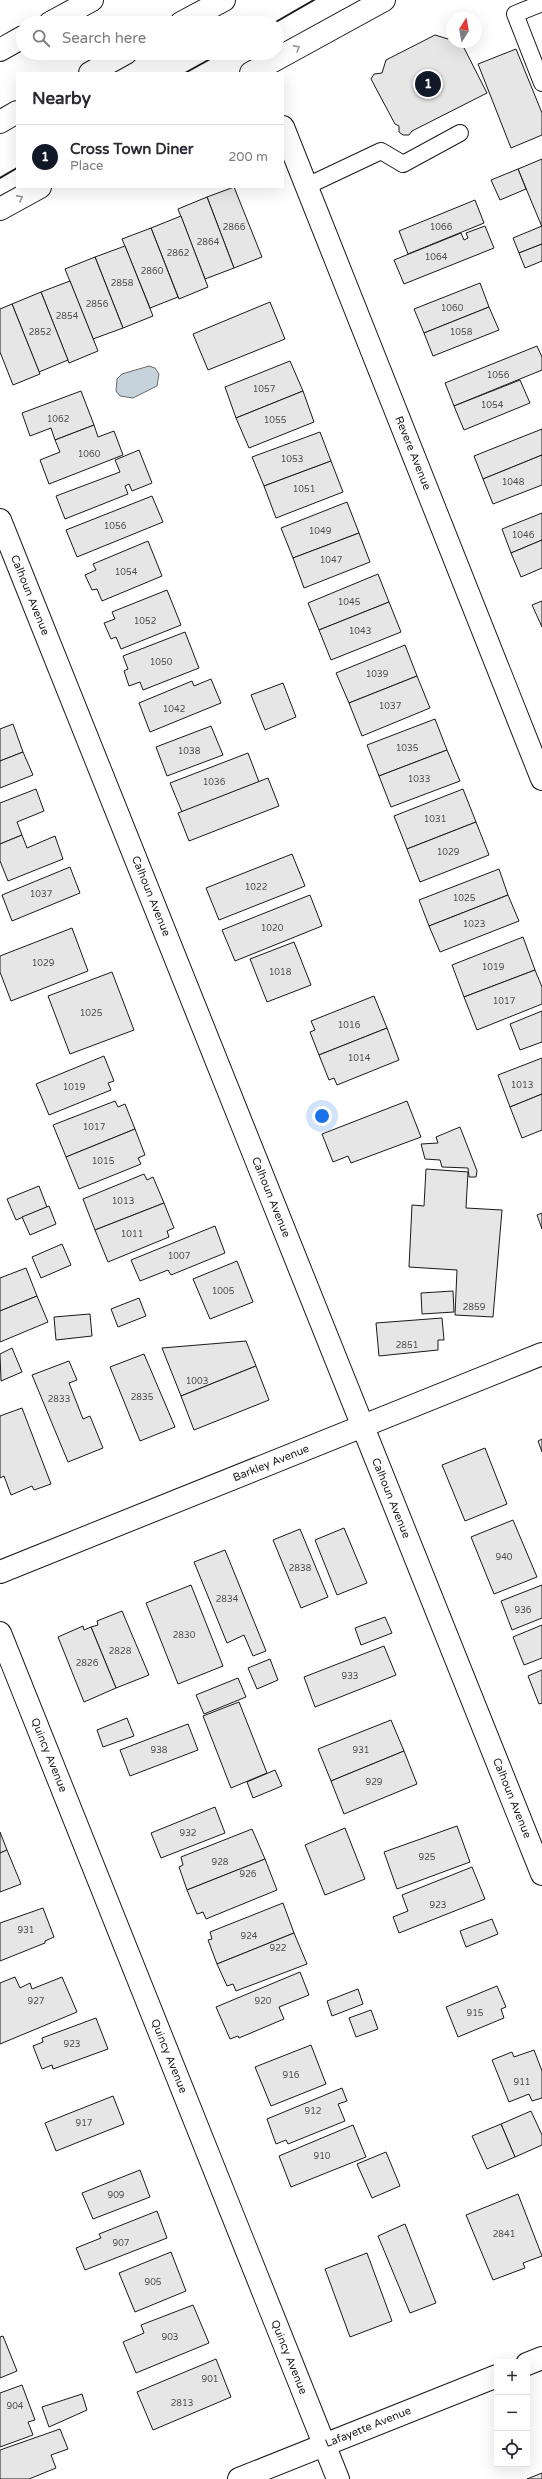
<!DOCTYPE html>
<html lang="en">
<head>
<meta charset="utf-8">
<style>
  :root { --surface:#fff; --page:#f7f7f7; --text:#2b2b33; --muted:#7c7c81; --line:#e1e1e2; --accent:#111827 }
  body { margin:0; font-family:"Varela Round",sans-serif; background:var(--page); color:var(--text) }
  .controls { position:absolute; right:12px; bottom:12px; display:grid; overflow:hidden; border-radius:0px; box-shadow:0 4px 16px #0002 }
  .controls button { width:36px; height:36px; display:grid; place-items:center; padding:0; border:0; border-bottom:1px solid var(--line); background:var(--surface); color:var(--text); font:20px sans-serif }
  .compass { position:absolute; left:446px; top:12px; width:36px; height:36px; border-radius:50%; background:var(--surface); box-shadow:0 4px 16px #0002; rotate:11deg }
  .you { position:absolute; left:322px; top:1116px; width:14px; height:14px; margin:-10px; border:3px solid #fff; border-radius:50%; background:#1a73e8; box-shadow:0 0 0 6px #1a73e833 }
  .badge { display:grid; place-items:center; width:26px; height:26px; border-radius:50%; background:var(--accent); color:#fff; font-size:13px; font-weight:700 }
  .pin { position:absolute; translate:-50% -50%; border:2px solid #fff; box-shadow:0 1px 4px #0006 }
  .list { margin:0; padding:0; list-style:none }
  h2 { display:flex; justify-content:space-between; align-items:center; height:52px; margin:0; padding:0 16px; font-size:17px }
  h2 small { font-size:13px; font-weight:400; color:var(--muted) }
  .list li { display:grid; grid-template-columns:26px 1fr auto; gap:12px; align-items:center; box-sizing:border-box; height:64px; padding:0 16px; border-top:1px solid var(--line) }
  .list b { display:block; font-size:15px; white-space:nowrap }
  .list p { margin:0; font-size:13px; white-space:nowrap; color:var(--muted) }
  .list em { font-size:13px; font-style:normal; color:var(--muted) }
  .icon { flex:none; width:22px; height:22px; fill:none; stroke:currentColor; stroke-width:2; stroke-linecap:round; stroke-linejoin:round }
  .map { position:relative; flex:none; width:542px; height:2479px; overflow:hidden }
  .search { position:absolute; background:var(--surface); box-shadow:0 4px 16px #0002; left:16px; top:16px; width:268px; height:44px; display:flex; align-items:center; gap:10px; box-sizing:border-box; padding:0 14px; border-radius:22px; color:var(--muted); font-size:15px }
  .panel { position:absolute; background:var(--surface); box-shadow:0 4px 16px #0002; left:16px; top:72px; width:268px; height:116px; border-radius:0px }
  .map>svg:first-child { display:block }
  .water { fill:#c6d2dc; stroke:#6a6a6a }
  .building { fill:#e6e6e6; stroke:#1a1a1a }
  .lines { fill:none; stroke-linecap:round; stroke-linejoin:round }
  .lane-casing { stroke:#1a1a1a; stroke-width:18 }
  .street-casing { stroke:#1a1a1a; stroke-width:24 }
  .secondary-casing { stroke:#1a1a1a; stroke-width:24 }
  .highway-casing { stroke:#1a1a1a; stroke-width:24 }
  .lane { stroke:#fff; stroke-width:16 }
  .street { stroke:#fff; stroke-width:22 }
  .secondary { stroke:#fff; stroke-width:22 }
  .highway { stroke:#fff; stroke-width:22 }
  .wall { stroke:#1a1a1a; stroke-width:2 }
  .oneway { stroke:#989898 }
  .labels { text-anchor:middle; dominant-baseline:central; stroke-width:3; stroke-linejoin:round; paint-order:stroke }
  .number-label { font-size:9px; fill:#4d4d4d }
  .street-label { font-size:11px; fill:#1a1a1a; stroke:#fff }
</style>
</head>
<body>
<div class="map">
<svg width="542" height="2479" viewBox="0 0 542 2479">
  <rect width="100%" height="100%" fill="#fff"/>
  <polygon class="water" points="149,366 155,368 159,374 157,386 133,398 120,396 116,391 117,379 122,374"/>
  <g class="building">
    <polygon points="435,35 448,39 452,35 452,42 461,42 487,93 412,131 409,135 403,135 399,132 399,126 395,124 371,79 374,74 382,73 386,60"/>
    <polygon points="516,49 542,113 542,135 511,148 478,64"/>
    <polygon points="542,159 542,227 518,169"/>
    <polygon points="518,169 526,189 500,200 491,180"/>
    <polygon points="234,187 262,257 234,268 207,197"/>
    <polygon points="207,197 234,268 205,279 178,209"/>
    <polygon points="475,200 484,223 408,254 399,231"/>
    <polygon points="181,216 208,287 179,299 151,228"/>
    <polygon points="485,226 494,248 404,284 394,260 461,233 464,240 468,238 466,233"/>
    <polygon points="542,226 542,244 519,253 513,238"/>
    <polygon points="151,228 178,297 150,308 122,239"/>
    <polygon points="542,244 542,261 525,268 519,253"/>
    <polygon points="125,246 153,316 123,328 95,257"/>
    <polygon points="95,257 123,328 93,339 65,269"/>
    <polygon points="70,281 98,351 69,363 41,292"/>
    <polygon points="480,283 489,307 424,333 414,309"/>
    <polygon points="41,292 68,360 39,372 12,304"/>
    <polygon points="270,302 285,339 208,370 193,334"/>
    <polygon points="12,304 40,374 13,385 0,352 0,309"/>
    <polygon points="489,307 499,330 433,356 424,333"/>
    <polygon points="537,346 542,357 542,370 454,406 445,383"/>
    <polygon points="290,361 303,391 236,418 225,387"/>
    <polygon points="520,380 530,403 464,430 454,406"/>
    <polygon points="81,391 94,425 55,440 51,428 30,436 22,413"/>
    <polygon points="303,391 314,422 249,448 236,418"/>
    <polygon points="94,425 98,437 114,431 123,455 49,484 40,460 60,452 55,440"/>
    <polygon points="542,429 542,455 483,479 474,456"/>
    <polygon points="320,432 331,461 264,486 252,457"/>
    <polygon points="139,450 152,483 132,491 129,484 125,486 128,494 65,519 56,496 120,472 115,460"/>
    <polygon points="542,455 542,485 493,504 483,479"/>
    <polygon points="331,461 343,492 276,518 264,486"/>
    <polygon points="152,496 163,522 77,557 66,530"/>
    <polygon points="347,502 359,533 293,558 281,528"/>
    <polygon points="542,513 542,540 511,553 502,529"/>
    <polygon points="359,533 370,562 304,588 293,558"/>
    <polygon points="542,540 542,568 521,577 511,553"/>
    <polygon points="148,541 162,576 102,601 97,589 92,590 85,575 96,570 93,564"/>
    <polygon points="378,574 389,602 319,630 308,603"/>
    <polygon points="167,590 181,625 121,649 116,637 111,639 104,623 115,619 112,612"/>
    <polygon points="542,601 542,627 532,605"/>
    <polygon points="389,602 401,632 331,660 319,630"/>
    <polygon points="185,632 199,668 143,690 140,682 129,686 124,671 128,669 123,656"/>
    <polygon points="405,645 417,676 349,703 336,673"/>
    <polygon points="417,676 430,708 362,736 349,703"/>
    <polygon points="211,679 221,703 150,732 139,703 192,681 194,686"/>
    <polygon points="283,683 296,717 265,730 251,695"/>
    <polygon points="435,719 447,750 379,776 367,745"/>
    <polygon points="13,724 23,752 0,761 0,729"/>
    <polygon points="211,726 223,755 167,776 156,747"/>
    <polygon points="447,750 460,781 391,807 379,776"/>
    <polygon points="23,752 33,775 0,788 0,761"/>
    <polygon points="248,753 259,782 182,812 170,783"/>
    <polygon points="268,778 279,806 189,841 178,813"/>
    <polygon points="36,789 44,811 17,822 22,835 0,844 0,803"/>
    <polygon points="463,789 476,822 407,849 394,816"/>
    <polygon points="476,822 489,855 420,882 407,849"/>
    <polygon points="22,835 27,848 55,836 63,859 8,881 0,861 0,844"/>
    <polygon points="292,854 305,886 219,920 206,888"/>
    <polygon points="70,867 80,893 12,921 2,895"/>
    <polygon points="499,869 508,895 429,926 419,900"/>
    <polygon points="310,895 322,926 235,961 222,930"/>
    <polygon points="508,895 519,921 440,952 429,926"/>
    <polygon points="72,928 88,971 11,1001 0,972 0,956"/>
    <polygon points="523,937 535,970 464,997 452,965"/>
    <polygon points="294,942 311,985 267,1002 250,959"/>
    <polygon points="535,970 542,987 542,1004 477,1030 464,997"/>
    <polygon points="112,972 134,1030 70,1054 48,996"/>
    <polygon points="374,996 387,1028 319,1055 310,1032 315,1030 311,1021"/>
    <polygon points="542,1011 542,1042 520,1050 510,1024"/>
    <polygon points="387,1028 399,1060 337,1085 334,1078 329,1080 319,1055"/>
    <polygon points="104,1056 114,1081 108,1083 111,1090 49,1115 36,1084"/>
    <polygon points="542,1058 542,1094 510,1107 498,1075"/>
    <polygon points="542,1094 542,1130 522,1138 510,1107"/>
    <polygon points="115,1101 118,1107 125,1104 135,1129 66,1157 53,1125"/>
    <polygon points="407,1101 421,1137 351,1163 348,1156 333,1162 322,1134"/>
    <polygon points="460,1127 477,1171 476,1177 469,1177 468,1168 442,1167 440,1160 425,1159 421,1144 438,1143 436,1137"/>
    <polygon points="135,1129 145,1155 138,1158 141,1164 79,1189 66,1157"/>
    <polygon points="426,1169 468,1172 466,1208 502,1210 493,1317 455,1315 457,1270 409,1267 412,1205 424,1206"/>
    <polygon points="144,1174 147,1180 153,1177 164,1203 95,1230 83,1199"/>
    <polygon points="39,1186 47,1207 16,1220 7,1199"/>
    <polygon points="164,1203 174,1228 167,1231 169,1237 108,1262 95,1230"/>
    <polygon points="49,1206 56,1224 30,1235 22,1217"/>
    <polygon points="542,1213 542,1229 537,1215"/>
    <polygon points="215,1226 225,1253 171,1275 168,1270 140,1281 131,1260"/>
    <polygon points="62,1244 71,1265 41,1278 32,1257"/>
    <polygon points="237,1261 253,1302 210,1319 193,1279"/>
    <polygon points="26,1268 37,1296 0,1311 0,1278"/>
    <polygon points="453,1291 454,1312 422,1314 421,1293"/>
    <polygon points="37,1296 48,1322 0,1342 0,1311"/>
    <polygon points="139,1298 146,1316 118,1327 111,1309"/>
    <polygon points="90,1314 92,1336 56,1340 54,1317"/>
    <polygon points="442,1318 444,1340 438,1340 438,1350 379,1356 376,1323"/>
    <polygon points="246,1341 256,1366 181,1396 162,1348"/>
    <polygon points="12,1348 22,1372 1,1381 0,1354"/>
    <polygon points="144,1354 175,1427 140,1441 110,1367"/>
    <polygon points="69,1361 77,1380 69,1383 83,1419 90,1416 103,1448 68,1462 32,1375"/>
    <polygon points="256,1366 269,1400 194,1430 181,1396"/>
    <polygon points="22,1408 51,1484 34,1490 32,1486 11,1495 4,1476 0,1478 0,1416"/>
    <polygon points="542,1439 542,1452 538,1441"/>
    <polygon points="485,1448 507,1504 465,1521 442,1465"/>
    <polygon points="513,1520 537,1577 494,1594 471,1537"/>
    <polygon points="344,1528 367,1583 337,1595 315,1540"/>
    <polygon points="300,1529 328,1597 301,1608 273,1540"/>
    <polygon points="225,1550 266,1651 253,1656 244,1635 227,1643 194,1562"/>
    <polygon points="191,1585 223,1666 178,1684 146,1603"/>
    <polygon points="542,1585 542,1618 512,1630 501,1601"/>
    <polygon points="122,1611 149,1675 116,1688 91,1627 98,1625 97,1621"/>
    <polygon points="385,1617 392,1633 361,1645 355,1628"/>
    <polygon points="542,1625 542,1658 524,1665 513,1637"/>
    <polygon points="83,1626 84,1630 91,1627 116,1688 84,1702 58,1637"/>
    <polygon points="384,1646 396,1675 315,1707 304,1677"/>
    <polygon points="270,1659 278,1680 257,1689 248,1668"/>
    <polygon points="542,1670 542,1703 539,1704 528,1676"/>
    <polygon points="238,1678 246,1697 204,1714 196,1695"/>
    <polygon points="239,1702 267,1773 231,1788 203,1716"/>
    <polygon points="127,1718 134,1736 103,1747 97,1730"/>
    <polygon points="391,1720 404,1751 331,1781 318,1749"/>
    <polygon points="188,1724 198,1750 130,1776 120,1750"/>
    <polygon points="404,1751 417,1784 344,1814 331,1781"/>
    <polygon points="275,1770 282,1786 253,1798 247,1782"/>
    <polygon points="215,1807 225,1833 161,1858 151,1833"/>
    <polygon points="457,1826 470,1862 397,1889 384,1852"/>
    <polygon points="345,1828 365,1879 325,1895 305,1845"/>
    <polygon points="252,1829 265,1859 187,1890 179,1867 183,1865 181,1857"/>
    <polygon points="0,1832 7,1850 0,1853"/>
    <polygon points="7,1850 21,1884 0,1892 0,1853"/>
    <polygon points="265,1859 277,1890 206,1919 203,1912 197,1914 187,1890"/>
    <polygon points="472,1867 485,1899 399,1933 393,1917 408,1911 402,1895"/>
    <polygon points="283,1903 294,1933 217,1964 208,1940 212,1939 210,1932"/>
    <polygon points="43,1908 54,1937 45,1941 45,1943 0,1961 0,1923"/>
    <polygon points="492,1919 498,1934 466,1947 460,1931"/>
    <polygon points="294,1933 307,1964 236,1991 233,1984 227,1986 217,1964"/>
    <polygon points="300,1972 309,1995 279,2007 284,2019 239,2038 238,2036 230,2039 216,2007"/>
    <polygon points="15,1977 20,1988 30,1983 32,1989 62,1977 77,2012 0,2044 0,1983"/>
    <polygon points="497,1986 506,2007 501,2009 504,2018 458,2037 446,2007"/>
    <polygon points="358,1989 363,2004 332,2016 327,2001"/>
    <polygon points="371,2010 378,2029 356,2037 349,2018"/>
    <polygon points="96,2018 108,2049 53,2069 52,2065 42,2069 33,2046 43,2042 42,2038"/>
    <polygon points="311,2045 326,2084 271,2106 255,2067"/>
    <polygon points="534,2050 542,2071 542,2098 532,2101 529,2094 509,2102 492,2060 512,2052 514,2057"/>
    <polygon points="342,2088 347,2101 338,2104 345,2121 288,2144 286,2140 276,2144 267,2119"/>
    <polygon points="113,2096 124,2124 56,2151 45,2123"/>
    <polygon points="531,2111 542,2135 542,2145 515,2157 501,2124"/>
    <polygon points="501,2124 515,2157 487,2169 472,2136"/>
    <polygon points="353,2125 366,2157 291,2187 279,2156"/>
    <polygon points="386,2152 400,2186 372,2198 357,2164"/>
    <polygon points="140,2170 150,2197 93,2219 82,2193"/>
    <polygon points="518,2194 542,2256 523,2263 525,2268 493,2280 466,2215"/>
    <polygon points="157,2211 167,2238 85,2270 76,2248 101,2238 99,2234"/>
    <polygon points="405,2224 436,2303 410,2313 378,2236"/>
    <polygon points="171,2252 186,2291 135,2312 119,2273"/>
    <polygon points="367,2253 392,2321 350,2337 325,2269"/>
    <polygon points="193,2305 209,2343 136,2373 123,2342 144,2333 141,2325"/>
    <polygon points="3,2336 17,2371 0,2378 0,2337"/>
    <polygon points="216,2359 231,2397 153,2430 137,2392"/>
    <polygon points="22,2385 35,2420 28,2422 33,2435 0,2447 0,2393"/>
    <polygon points="82,2394 87,2410 49,2427 42,2407"/>
    <polygon points="60,2429 68,2449 51,2455 56,2468 29,2479 0,2479 0,2450"/>
    <polygon points="542,2473 542,2479 527,2479"/>
  </g>
  <g class="lines">
    <g class="lane-casing">
      <g id="lane">
        <polyline points="542,3 515,14 542,83"/>
        <polyline points="307,186 381,151 403,164 460,133"/>
      </g>
    </g>
    <g class="street-casing">
      <g id="street">
        <polyline points="283,127 542,779"/>
        <polyline points="0,520 542,1874"/>
        <polyline points="0,1572 542,1354"/>
        <polyline points="0,1633 338,2479"/>
      </g>
    </g>
    <g class="secondary-casing">
      <g id="secondary">
        <polyline points="251,73 384,0"/>
        <polyline points="0,209 40,187"/>
        <polyline points="527,2364 542,2358"/>
        <polyline points="239,2479 497,2376"/>
      </g>
    </g>
    <g class="highway-casing">
      <g id="highway">
        <polyline points="50,23 92,0"/>
        <polyline points="181,23 224,0"/>
        <polyline points="0,50 23,37"/>
        <polyline points="90,73 126,53"/>
        <polyline points="0,122 17,112"/>
      </g>
    </g>
    <use href="#lane" class="lane"/>
    <use href="#street" class="street"/>
    <use href="#secondary" class="secondary"/>
    <use href="#highway" class="highway"/>
    <g class="wall">
      <polyline points="274,23 314,0"/>
      <polyline points="185,73 221,53"/>
      <polyline points="0,178 17,168"/>
    </g>
  </g>
  <defs><path id="oneway-chevron" d="M-2-3.5L2.5 0L-2 3.5" fill="none" stroke-width="1.6" stroke-linecap="round" stroke-linejoin="round"/></defs>
  <g class="oneway">
    <use href="#oneway-chevron" transform="translate(297 48) rotate(-29)"/>
    <use href="#oneway-chevron" transform="translate(20 198) rotate(-28)"/>
  </g>
  <g class="labels">
    <g class="number-label">
      <text x="234" y="227">2866</text>
      <text x="441" y="227">1066</text>
      <text x="208" y="242">2864</text>
      <text x="178" y="253">2862</text>
      <text x="436" y="257">1064</text>
      <text x="152" y="271">2860</text>
      <text x="122" y="283">2858</text>
      <text x="97" y="304">2856</text>
      <text x="452" y="308">1060</text>
      <text x="67" y="316">2854</text>
      <text x="40" y="332">2852</text>
      <text x="461" y="332">1058</text>
      <text x="498" y="375">1056</text>
      <text x="264" y="389">1057</text>
      <text x="492" y="405">1054</text>
      <text x="58" y="419">1062</text>
      <text x="275" y="420">1055</text>
      <text x="89" y="454">1060</text>
      <text x="292" y="459">1053</text>
      <text x="513" y="482">1048</text>
      <text x="304" y="489">1051</text>
      <text x="115" y="526">1056</text>
      <text x="320" y="531">1049</text>
      <text x="523" y="535">1046</text>
      <text x="331" y="560">1047</text>
      <text x="126" y="572">1054</text>
      <text x="349" y="602">1045</text>
      <text x="145" y="621">1052</text>
      <text x="360" y="631">1043</text>
      <text x="161" y="662">1050</text>
      <text x="377" y="674">1039</text>
      <text x="390" y="706">1037</text>
      <text x="174" y="709">1042</text>
      <text x="407" y="748">1035</text>
      <text x="189" y="751">1038</text>
      <text x="419" y="779">1033</text>
      <text x="214" y="782">1036</text>
      <text x="435" y="819">1031</text>
      <text x="448" y="852">1029</text>
      <text x="256" y="887">1022</text>
      <text x="41" y="894">1037</text>
      <text x="464" y="898">1025</text>
      <text x="474" y="924">1023</text>
      <text x="272" y="928">1020</text>
      <text x="43" y="963">1029</text>
      <text x="493" y="967">1019</text>
      <text x="280" y="972">1018</text>
      <text x="504" y="1001">1017</text>
      <text x="91" y="1013">1025</text>
      <text x="349" y="1025">1016</text>
      <text x="359" y="1058">1014</text>
      <text x="522" y="1085">1013</text>
      <text x="74" y="1087">1019</text>
      <text x="94" y="1127">1017</text>
      <text x="103" y="1161">1015</text>
      <text x="123" y="1201">1013</text>
      <text x="132" y="1234">1011</text>
      <text x="179" y="1256">1007</text>
      <text x="223" y="1291">1005</text>
      <text x="474" y="1307">2859</text>
      <text x="407" y="1345">2851</text>
      <text x="197" y="1381">1003</text>
      <text x="142" y="1397">2835</text>
      <text x="59" y="1399">2833</text>
      <text x="504" y="1557">940</text>
      <text x="300" y="1568">2838</text>
      <text x="227" y="1599">2834</text>
      <text x="523" y="1610">936</text>
      <text x="184" y="1635">2830</text>
      <text x="120" y="1651">2828</text>
      <text x="87" y="1663">2826</text>
      <text x="350" y="1676">933</text>
      <text x="159" y="1750">938</text>
      <text x="361" y="1750">931</text>
      <text x="374" y="1782">929</text>
      <text x="188" y="1833">932</text>
      <text x="427" y="1857">925</text>
      <text x="220" y="1862">928</text>
      <text x="248" y="1874">926</text>
      <text x="438" y="1905">923</text>
      <text x="26" y="1930">931</text>
      <text x="249" y="1936">924</text>
      <text x="278" y="1948">922</text>
      <text x="36" y="2001">927</text>
      <text x="263" y="2001">920</text>
      <text x="475" y="2013">915</text>
      <text x="72" y="2044">923</text>
      <text x="291" y="2075">916</text>
      <text x="522" y="2082">911</text>
      <text x="313" y="2111">912</text>
      <text x="84" y="2123">917</text>
      <text x="322" y="2156">910</text>
      <text x="116" y="2195">909</text>
      <text x="504" y="2234">2841</text>
      <text x="121" y="2243">907</text>
      <text x="153" y="2282">905</text>
      <text x="170" y="2337">903</text>
      <text x="210" y="2379">901</text>
      <text x="182" y="2403">2813</text>
      <text x="15" y="2406">904</text>
    </g>
    <g class="street-label">
      <text transform="translate(413 453) rotate(68)">Revere Avenue</text>
      <text transform="translate(30 595) rotate(68)">Calhoun Avenue</text>
      <text transform="translate(151 896) rotate(68)">Calhoun Avenue</text>
      <text transform="translate(271 1197) rotate(68)">Calhoun Avenue</text>
      <text transform="translate(271 1463) rotate(-22)">Barkley Avenue</text>
      <text transform="translate(391 1498) rotate(68)">Calhoun Avenue</text>
      <text transform="translate(49 1755) rotate(68)">Quincy Avenue</text>
      <text transform="translate(512 1798) rotate(68)">Calhoun Avenue</text>
      <text transform="translate(169 2056) rotate(68)">Quincy Avenue</text>
      <text transform="translate(289 2357) rotate(68)">Quincy Avenue</text>
      <text transform="translate(368 2427) rotate(-22)">Lafayette Avenue</text>
    </g>
  </g>
</svg>
<div class="controls">
<button>+</button>
<button>−</button>
<button><svg class="icon" aria-label="locate" viewBox="0 0 24 24"><circle cx="12" cy="12" r="6"/><path d="M12 2v4M12 18v4M2 12h4M18 12h4"/></svg></button>
</div>
<svg class="compass" viewBox="-18 -18 36 36"><path d="M0-13l5 13h-10z" fill="#e53935"/><path d="M0 13l5-13h-10z" fill="#7c7c81"/></svg>
<div class="you"></div>
<div class="pin badge" style="left:428px;top:84px">1</div>
<div class="search"><svg class="icon" aria-label="search" viewBox="0 0 24 24"><circle cx="10" cy="10" r="6"/><path d="M15 15l6 6"/></svg>Search here</div>
<section class="panel">
<h2>Nearby<small></small></h2>
<ul class="list">
<li><span class="badge">1</span><div><b>Cross Town Diner</b><p>Place</p></div><em>200 m</em></li>
</ul>
</section>
</div>
</body>
</html>
